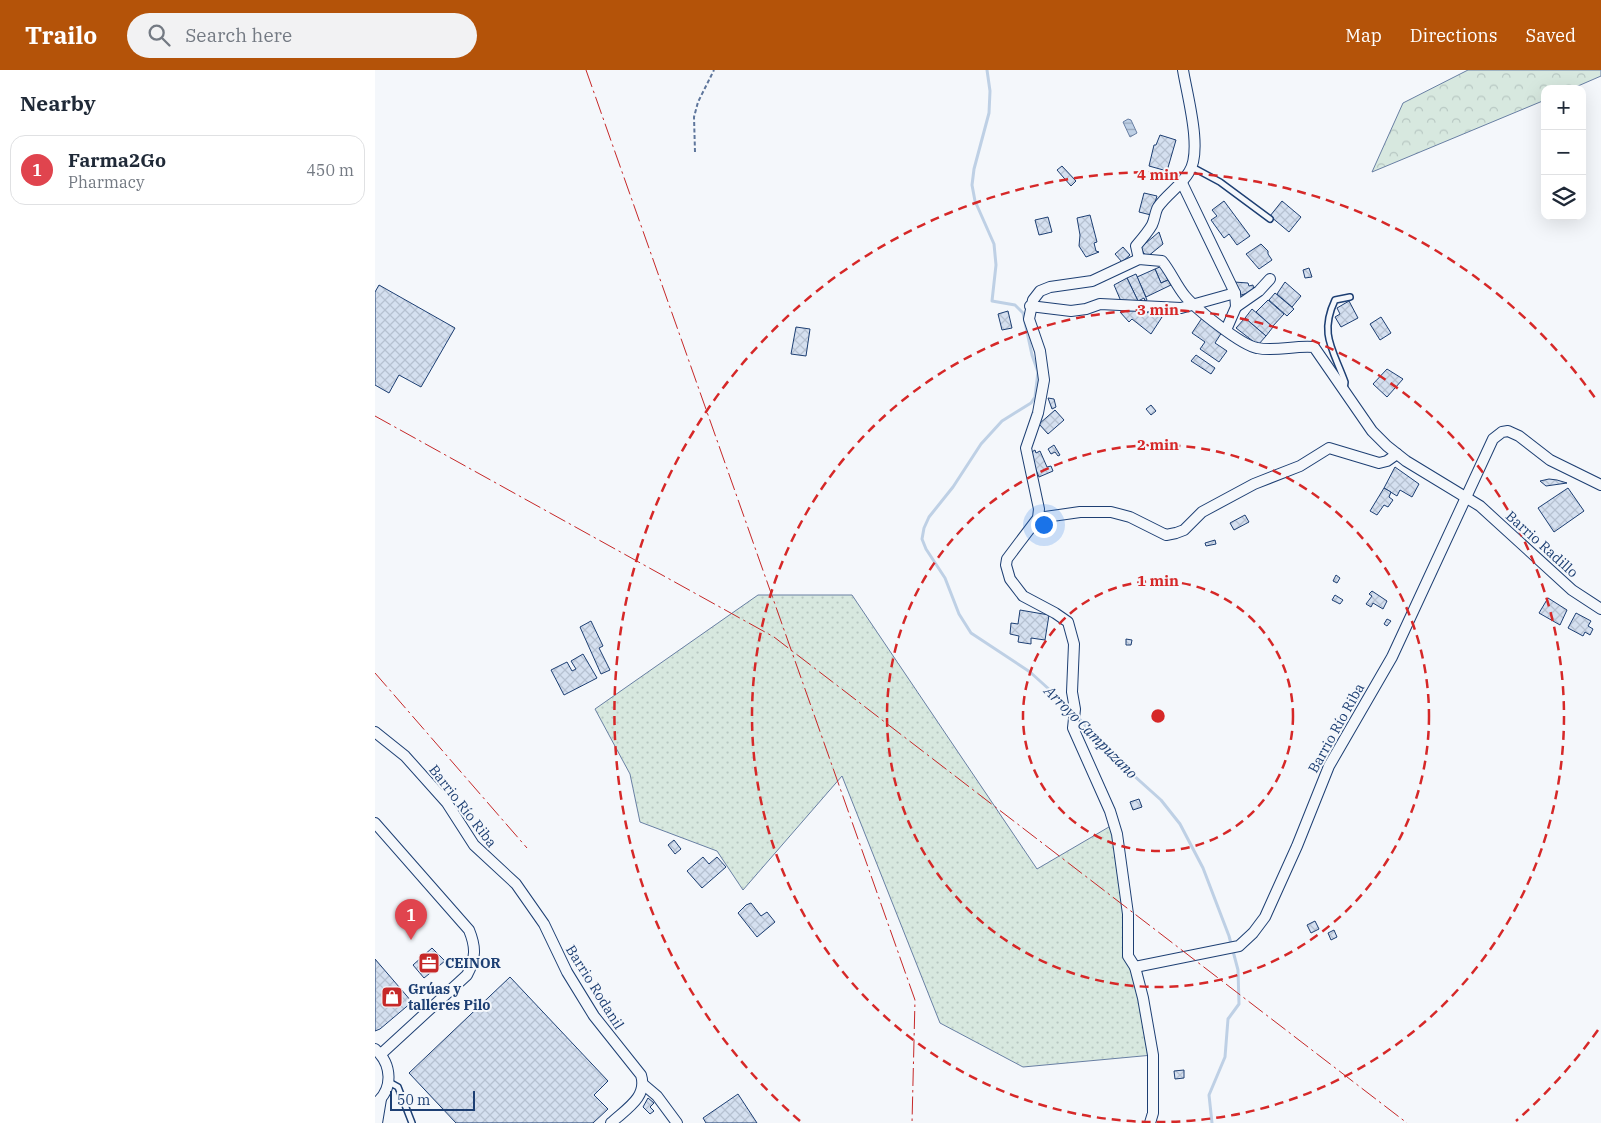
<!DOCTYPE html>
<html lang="en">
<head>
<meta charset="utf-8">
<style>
  :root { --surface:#fff; --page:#f2f2f3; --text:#1f2937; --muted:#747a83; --line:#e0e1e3; --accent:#b45309 }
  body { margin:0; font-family:"IBM Plex Serif",serif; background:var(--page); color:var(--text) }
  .controls { position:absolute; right:15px; top:15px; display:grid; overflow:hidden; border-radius:10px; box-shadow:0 5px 20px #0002 }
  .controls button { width:45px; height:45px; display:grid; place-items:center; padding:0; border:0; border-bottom:1px solid var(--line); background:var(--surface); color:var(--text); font:25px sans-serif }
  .scale { position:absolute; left:15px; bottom:12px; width:85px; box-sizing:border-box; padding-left:5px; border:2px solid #1d3f73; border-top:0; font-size:14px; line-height:18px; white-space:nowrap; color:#1d3f73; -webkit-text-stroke:4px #f4f7fb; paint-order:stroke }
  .you { position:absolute; left:668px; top:454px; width:18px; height:18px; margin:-12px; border:4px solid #fff; border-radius:50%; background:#1a73e8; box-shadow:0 0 0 8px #1a73e833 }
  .badge { display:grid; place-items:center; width:32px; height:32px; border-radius:50%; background:var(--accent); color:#fff; font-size:16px; font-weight:700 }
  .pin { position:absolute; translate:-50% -41px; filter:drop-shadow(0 1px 2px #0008) }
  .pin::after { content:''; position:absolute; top:26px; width:18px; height:15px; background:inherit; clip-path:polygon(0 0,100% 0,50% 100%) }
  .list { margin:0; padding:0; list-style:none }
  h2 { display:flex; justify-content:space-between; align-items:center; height:65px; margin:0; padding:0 20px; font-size:21px }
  h2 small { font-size:16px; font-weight:400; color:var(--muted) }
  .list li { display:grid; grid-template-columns:32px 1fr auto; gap:15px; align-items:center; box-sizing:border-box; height:70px; margin:0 10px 10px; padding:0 10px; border:1px solid var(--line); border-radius:15px }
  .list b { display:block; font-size:19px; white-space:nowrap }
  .list p { margin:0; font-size:16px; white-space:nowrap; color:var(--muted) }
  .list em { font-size:16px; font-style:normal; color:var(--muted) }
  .icon { flex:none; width:28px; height:28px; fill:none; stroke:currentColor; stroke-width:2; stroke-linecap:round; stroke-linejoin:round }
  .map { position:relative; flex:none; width:1226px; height:1053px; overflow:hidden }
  header { display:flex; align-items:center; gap:30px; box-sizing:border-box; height:70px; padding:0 25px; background:var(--accent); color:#fff }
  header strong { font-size:24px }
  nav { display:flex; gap:28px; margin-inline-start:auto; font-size:18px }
  .search { width:350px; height:45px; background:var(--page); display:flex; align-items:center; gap:12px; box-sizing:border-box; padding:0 18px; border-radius:28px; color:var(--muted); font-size:19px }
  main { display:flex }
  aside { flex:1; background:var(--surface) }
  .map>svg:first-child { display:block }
  .grass { fill:url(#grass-dots); stroke:#687fa3 }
  .forest { fill:url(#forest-crowns); stroke:#687fa3 }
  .water { fill:url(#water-rules); stroke:#687fa3 }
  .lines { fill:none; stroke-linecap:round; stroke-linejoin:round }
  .stream { stroke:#bed0e5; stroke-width:3 }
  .building { fill:url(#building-cross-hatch); stroke:#1d3f73 }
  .lane-casing { stroke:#1d3f73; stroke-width:8 }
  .street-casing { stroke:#1d3f73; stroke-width:12 }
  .path { stroke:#5e769c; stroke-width:2; stroke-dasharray:4 2.5; stroke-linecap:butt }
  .lane { stroke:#f4f7fb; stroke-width:5 }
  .street { stroke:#f4f7fb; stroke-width:10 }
  .power { stroke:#c62828; stroke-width:1; stroke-dasharray:18 4 2.5 4; stroke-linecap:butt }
  .ring { fill:none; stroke:#d62828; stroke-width:2.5; stroke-dasharray:9 6 }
  .labels { text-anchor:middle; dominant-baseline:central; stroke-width:4; stroke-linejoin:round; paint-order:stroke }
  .street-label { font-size:14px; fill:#1d3f73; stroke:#f4f7fb }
  .poi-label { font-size:14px; font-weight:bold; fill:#1d3f73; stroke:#f4f7fb; text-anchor:start }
  .water-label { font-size:15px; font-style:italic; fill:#1d3f73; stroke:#f4f7fb }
  .centre { fill:#d62828; stroke:#f4f7fb; stroke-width:2.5 }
  .ring-label { font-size:15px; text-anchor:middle; font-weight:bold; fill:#d62828; stroke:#f4f7fb; stroke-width:4; stroke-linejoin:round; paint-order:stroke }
</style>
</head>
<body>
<header>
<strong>Trailo</strong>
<div class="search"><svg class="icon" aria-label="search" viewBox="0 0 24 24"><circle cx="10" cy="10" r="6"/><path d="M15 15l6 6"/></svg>Search here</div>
<nav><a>Map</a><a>Directions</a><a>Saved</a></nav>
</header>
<main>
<aside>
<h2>Nearby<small></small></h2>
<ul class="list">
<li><span class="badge" style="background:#e0444e">1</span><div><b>Farma2Go</b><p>Pharmacy</p></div><em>450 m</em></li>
</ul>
</aside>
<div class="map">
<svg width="1226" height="1053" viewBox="0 0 1226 1053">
  <defs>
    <pattern id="grass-dots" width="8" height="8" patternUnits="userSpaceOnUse" patternTransform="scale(1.25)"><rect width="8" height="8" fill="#d7e8df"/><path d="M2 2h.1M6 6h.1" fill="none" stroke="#b8c8c3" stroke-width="1.8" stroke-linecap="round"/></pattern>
    <pattern id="forest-crowns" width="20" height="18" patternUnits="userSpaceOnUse" patternTransform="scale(1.25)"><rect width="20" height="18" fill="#d7e8df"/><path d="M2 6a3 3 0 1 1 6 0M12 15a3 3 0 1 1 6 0" fill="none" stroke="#b8c8c3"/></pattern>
    <pattern id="water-rules" width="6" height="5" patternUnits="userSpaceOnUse" patternTransform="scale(1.25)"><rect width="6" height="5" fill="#bed0e5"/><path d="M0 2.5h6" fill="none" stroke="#9aaabe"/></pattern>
    <pattern id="building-cross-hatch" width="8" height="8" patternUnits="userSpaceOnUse" patternTransform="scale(1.25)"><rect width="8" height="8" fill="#d5e0f0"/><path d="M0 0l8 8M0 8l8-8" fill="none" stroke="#b6c1d1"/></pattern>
  </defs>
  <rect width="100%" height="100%" fill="#f4f7fb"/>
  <polygon class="grass" points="383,525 477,525 662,799 739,754 753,886 778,985 648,997 565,953 467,706 368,820 342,781 265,752 255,704 220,639"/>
  <polygon class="forest" points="1093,0 1226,0 1226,6 1196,19 1170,19 1170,30 997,102 1028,33"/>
  <polygon class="water" points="753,49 756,50 762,63 755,67 748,52"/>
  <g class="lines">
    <g class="stream">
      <polyline points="612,0 615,21 614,43 599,99 597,115 600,131 619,174 621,195 617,231 640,235 648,243 657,285 663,302 660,327 656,333 627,351 606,374 578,417 554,447 549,458 547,469 551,479 570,508 584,544 596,563 655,602 697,640"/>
      <polyline points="701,645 737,686 786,730 805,754 828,798 854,866 863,900 864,934 853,949 850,987 834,1025 837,1053"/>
    </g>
  </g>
  <g class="building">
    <polygon points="785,65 801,70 792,101 774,96 779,75 781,75"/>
    <polygon points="687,96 701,111 696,116 682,100"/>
    <polygon points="769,123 782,126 776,145 764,142"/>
    <polygon points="849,131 875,166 862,175 854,164 849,168 836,150 842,146 837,140"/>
    <polygon points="907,131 926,147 914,162 895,146"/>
    <polygon points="715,145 722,172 719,173 721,181 724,182 711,187 704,176 705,165 702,148"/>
    <polygon points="673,147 677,162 664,165 660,150"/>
    <polygon points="784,162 788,174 772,187 765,178"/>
    <polygon points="886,174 893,181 893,184 897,190 884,199 871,184"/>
    <polygon points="748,177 755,185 747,192 740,184"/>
    <polygon points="787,196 793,210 786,213 780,199"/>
    <polygon points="934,198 937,207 930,208 928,200"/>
    <polygon points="780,199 786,213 793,210 796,215 771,227 762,207"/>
    <polygon points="761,204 772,230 770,231 769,228 763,231 752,208"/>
    <polygon points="752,208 763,231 748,236 739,215"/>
    <polygon points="859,212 873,213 874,216 878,215 879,221 863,226"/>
    <polygon points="910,212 926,226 917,237 902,224"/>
    <polygon points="4,215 80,258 46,317 24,305 14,323 0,315 0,222"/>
    <polygon points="900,223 919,239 912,246 894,230"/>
    <polygon points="893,230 909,244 897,257 881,242"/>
    <polygon points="974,231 983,248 966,257 960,247 965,244 962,238"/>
    <polygon points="877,239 898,257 891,266 870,248"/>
    <polygon points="764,240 787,247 776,264 757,249 754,252 745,242"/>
    <polygon points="633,241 637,258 627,260 623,244"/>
    <polygon points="1006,247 1016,263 1005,270 995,254"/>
    <polygon points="827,248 847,262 840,273 852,281 844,292 825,279 830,272 817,263"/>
    <polygon points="870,248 891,266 883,275 861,258"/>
    <polygon points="421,257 435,259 431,286 416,284"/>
    <polygon points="821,285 840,298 836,304 816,291"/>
    <polygon points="1012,299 1028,309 1012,327 998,314"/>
    <polygon points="673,328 679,329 681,337 677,339"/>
    <polygon points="776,335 781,341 776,345 771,339"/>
    <polygon points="680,340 689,350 673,364 664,354"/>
    <polygon points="679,375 685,385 683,386 680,382 676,384 673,379"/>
    <polygon points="660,380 661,383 665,381 672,397 676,396 678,401 664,407 655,386 655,383"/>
    <polygon points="1020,397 1044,414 1037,427 1025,420 1022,426 1009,418"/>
    <polygon points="1174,409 1182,410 1192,413 1171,416 1165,411"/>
    <polygon points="1009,418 1016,422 1014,427 1018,430 1013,437 1009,435 1002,445 995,441"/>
    <polygon points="1193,418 1209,441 1179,462 1163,438"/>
    <polygon points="870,445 874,452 859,460 855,453"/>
    <polygon points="840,470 841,474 831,476 830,473"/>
    <polygon points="961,505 965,508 962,513 958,511"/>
    <polygon points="997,521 1012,531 1008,539 998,533 996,537 991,534 997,526 994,524"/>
    <polygon points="960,525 968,530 965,534 957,530"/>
    <polygon points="1173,528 1192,540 1185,555 1164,543"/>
    <polygon points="645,540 674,545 670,570 656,568 656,574 643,572 644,566 635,564 636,553 643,554"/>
    <polygon points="1201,543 1216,551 1213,556 1218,559 1215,565 1210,562 1208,566 1193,558"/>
    <polygon points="1012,549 1016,551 1012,556 1009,554"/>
    <polygon points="216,551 228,576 224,578 235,600 226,604 205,557"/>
    <polygon points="751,569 757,570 756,575 751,575"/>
    <polygon points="208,584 222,608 189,625 176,600 192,592 197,601 201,599 196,591"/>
    <polygon points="764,729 767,737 758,740 755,732"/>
    <polygon points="299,770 306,779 300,784 293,775"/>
    <polygon points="328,787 334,794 342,787 351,797 327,818 312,801"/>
    <polygon points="376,833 386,846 392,842 400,852 382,867 363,843 371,835"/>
    <polygon points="940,851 944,859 936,863 932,855"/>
    <polygon points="959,860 962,867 956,870 953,863"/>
    <polygon points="57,878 70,891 49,908 38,895"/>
    <polygon points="0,889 37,932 5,959 0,961"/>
    <polygon points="135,907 233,1011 219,1025 233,1039 218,1053 81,1053 34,1003"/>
    <polygon points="809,1000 809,1008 800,1009 799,1001"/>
    <polygon points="363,1024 382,1053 331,1053 328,1048"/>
    <polygon points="273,1028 279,1033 275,1037 279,1041 275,1044 268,1037"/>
  </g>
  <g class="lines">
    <g class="lane-casing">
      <g id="lane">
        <polyline points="817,97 845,112 895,149"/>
        <path d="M969,320L970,312C958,279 944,264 960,230L975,227"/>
        <polyline points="14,1012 23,1017 37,1053"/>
      </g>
    </g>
    <g class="street-casing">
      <g id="street">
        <polyline points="807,113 860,223 861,237 851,260"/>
        <path d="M764,189L761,176C767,169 773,162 777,155C780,149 780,142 783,137C792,124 806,116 814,102C828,81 812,25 808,0"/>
        <polyline points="655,236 696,241 711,239 725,234 806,238 860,223"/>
        <polyline points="861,237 884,221 895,209"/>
        <polyline points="663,448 705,442 736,442 755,447 791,465 801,463 809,460 827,442 879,414 925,396 954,378 1004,393 1012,391 1022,384"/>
        <path d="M0,662L30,686L72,733L99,775L141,814L169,854L192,902L219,946L266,1005C273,1027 251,1039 236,1053"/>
        <path d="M0,753L94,860C101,877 101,888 92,905L6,984"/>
        <polyline points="760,897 864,876 878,863 890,847 922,776 954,696 1017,587 1118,369 1127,362 1133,361 1144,366 1175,390 1226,415"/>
        <path d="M0,979C17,994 19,1019 0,1034"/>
        <polyline points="269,1015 282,1026 302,1053"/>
        <polyline points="2,1053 6,1029"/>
        <path d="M775,1053L778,1043V985L768,928L760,897L753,886V844L742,764L735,741L698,658L700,639L697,622L699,574L693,552L680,543L648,526L635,509L631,495L632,489L644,473L663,448L664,439L651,378L663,343L669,310L665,281L654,249L658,230L665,221L675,217L717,211L764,189L787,191C796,202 801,215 810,226C821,239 866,275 882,278C901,282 920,275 939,277L997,361L1012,376L1031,391L1105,436L1197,520L1226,539"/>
      </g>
    </g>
    <polyline class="path" points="320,82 319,47 323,32 339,0"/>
    <use href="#lane" class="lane"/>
    <use href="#street" class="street"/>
    <g class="power">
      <polyline points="211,0 540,930 537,1053"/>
      <polyline points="0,346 399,567 1032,1053"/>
      <polyline points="0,603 152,778"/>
    </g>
  </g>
  <g class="ring">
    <circle cx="783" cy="646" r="135"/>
    <circle cx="783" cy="646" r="271"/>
    <circle cx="783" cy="646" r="406"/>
    <path d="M1223 960A541 541 0 0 1 1141 1051M425 1051A541 541 0 1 1 1223 332"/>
  </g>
  <defs>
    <g id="office-square" transform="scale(1.125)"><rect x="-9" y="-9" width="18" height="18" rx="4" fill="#c62828" stroke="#f4f7fb"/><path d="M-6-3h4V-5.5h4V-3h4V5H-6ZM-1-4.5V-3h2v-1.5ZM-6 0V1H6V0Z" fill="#fff"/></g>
    <g id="shop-square" transform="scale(1.125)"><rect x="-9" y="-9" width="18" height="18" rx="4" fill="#c62828" stroke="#f4f7fb"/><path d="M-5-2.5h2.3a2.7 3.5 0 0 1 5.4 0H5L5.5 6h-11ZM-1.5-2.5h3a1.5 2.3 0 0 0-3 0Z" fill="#fff"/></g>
  </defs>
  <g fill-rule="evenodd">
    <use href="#office-square" x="54" y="893"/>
    <use href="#shop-square" x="17" y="927"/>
  </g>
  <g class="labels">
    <g class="street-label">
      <text transform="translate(1167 474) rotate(42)">Barrio Radillo</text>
      <text transform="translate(961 658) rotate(-61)">Barrio Río Riba</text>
      <text transform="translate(88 736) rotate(52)">Barrio Río Riba</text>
      <text transform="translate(220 917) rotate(58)">Barrio Rodanil</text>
    </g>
    <g class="poi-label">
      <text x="70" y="893">CEINOR</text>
      <text x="33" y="919">Grúas y<tspan x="33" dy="16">talleres Pilo</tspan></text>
    </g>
    <g class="water-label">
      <text transform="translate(716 662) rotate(45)">Arroyo Campuzano</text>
    </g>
  </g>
  <circle cx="783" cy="646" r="8" class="centre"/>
  <g class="ring-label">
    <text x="783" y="110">4 min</text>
    <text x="783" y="245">3 min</text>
    <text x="783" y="380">2 min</text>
    <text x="783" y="516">1 min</text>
  </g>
</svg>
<div class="controls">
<button>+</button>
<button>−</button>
<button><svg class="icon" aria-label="layers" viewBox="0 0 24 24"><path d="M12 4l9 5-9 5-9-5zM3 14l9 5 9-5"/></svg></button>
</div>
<div class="scale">50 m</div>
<div class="you"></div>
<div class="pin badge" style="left:36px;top:870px;background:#e0444e">1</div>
</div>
</main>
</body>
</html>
